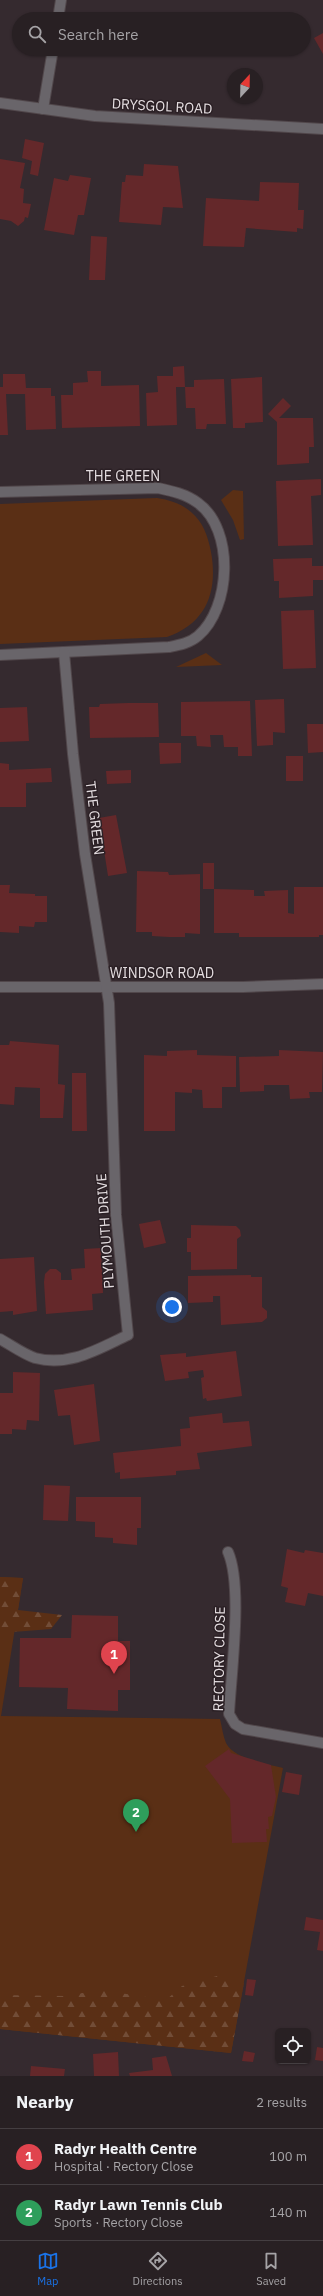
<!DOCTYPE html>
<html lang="en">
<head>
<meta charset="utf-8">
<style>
  :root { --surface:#282023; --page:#342d30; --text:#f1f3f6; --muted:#a5a3a6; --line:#443e41; --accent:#1a73e8 }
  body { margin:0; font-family:"IBM Plex Sans",sans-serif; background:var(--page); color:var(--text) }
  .controls { position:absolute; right:12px; bottom:12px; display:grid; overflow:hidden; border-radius:6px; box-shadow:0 1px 3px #0004 }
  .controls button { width:36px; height:36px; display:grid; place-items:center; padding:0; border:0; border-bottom:1px solid var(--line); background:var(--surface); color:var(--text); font:20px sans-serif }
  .compass { position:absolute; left:227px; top:68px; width:36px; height:36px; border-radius:50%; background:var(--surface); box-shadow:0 1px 3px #0004; rotate:22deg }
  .you { position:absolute; left:172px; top:1307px; width:14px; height:14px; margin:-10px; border:3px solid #fff; border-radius:50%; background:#1a73e8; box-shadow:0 0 0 6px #1a73e833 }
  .badge { display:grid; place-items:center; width:26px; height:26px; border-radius:50%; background:var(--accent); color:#fff; font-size:13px; font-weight:700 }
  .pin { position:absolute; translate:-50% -33px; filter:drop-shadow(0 1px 2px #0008) }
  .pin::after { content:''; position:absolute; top:21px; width:14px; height:12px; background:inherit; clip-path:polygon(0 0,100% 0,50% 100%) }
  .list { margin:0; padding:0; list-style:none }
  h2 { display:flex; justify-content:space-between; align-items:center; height:52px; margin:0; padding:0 16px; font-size:17px }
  h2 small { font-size:13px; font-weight:400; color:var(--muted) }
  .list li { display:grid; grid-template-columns:26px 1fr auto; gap:12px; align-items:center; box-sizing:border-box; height:56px; padding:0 16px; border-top:1px solid var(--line) }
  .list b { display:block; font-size:15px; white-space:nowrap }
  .list p { margin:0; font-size:13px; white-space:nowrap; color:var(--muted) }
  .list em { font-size:13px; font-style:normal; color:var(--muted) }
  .icon { flex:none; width:22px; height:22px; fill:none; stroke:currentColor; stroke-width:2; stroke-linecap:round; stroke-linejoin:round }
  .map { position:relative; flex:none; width:323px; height:2076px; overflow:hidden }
  .search { position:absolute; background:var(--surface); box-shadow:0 1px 3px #0004; left:12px; right:12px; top:12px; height:44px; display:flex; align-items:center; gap:10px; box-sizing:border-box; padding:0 14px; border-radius:22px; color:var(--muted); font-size:15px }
  .sheet { height:164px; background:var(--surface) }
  nav { display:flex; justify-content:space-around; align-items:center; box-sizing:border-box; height:56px; border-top:1px solid var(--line); background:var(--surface); font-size:11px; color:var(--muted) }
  nav a { display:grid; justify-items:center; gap:2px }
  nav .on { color:var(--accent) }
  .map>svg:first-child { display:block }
  .green { fill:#5a2f15 }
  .forest { fill:url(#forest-firs) }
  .building { fill:#64282a }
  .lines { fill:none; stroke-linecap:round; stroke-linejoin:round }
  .minor-casing { stroke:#51474b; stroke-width:12 }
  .minor { stroke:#69656a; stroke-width:10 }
  .labels { text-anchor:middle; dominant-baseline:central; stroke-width:3; stroke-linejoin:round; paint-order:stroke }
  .street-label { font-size:14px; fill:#e5dee1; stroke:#2b2025 }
</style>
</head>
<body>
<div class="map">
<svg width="323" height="2076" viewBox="0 0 323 2076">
  <defs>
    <pattern id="forest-firs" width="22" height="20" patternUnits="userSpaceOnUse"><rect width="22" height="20" fill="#5a2f15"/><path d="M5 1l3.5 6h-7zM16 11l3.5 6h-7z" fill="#724d37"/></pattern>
  </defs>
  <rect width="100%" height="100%" fill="#352a2f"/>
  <g class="green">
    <polygon points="233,490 243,491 244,539 240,540 233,520 221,500"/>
    <path d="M157,498C169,500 181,503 191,512C203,522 208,536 211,552C218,591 207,623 167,637L0,644V504Z"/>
    <polygon points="206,653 222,665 176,667"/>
    <path d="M0,1577L23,1578L1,1716L220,1719C222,1727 223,1736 226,1743C234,1759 267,1764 283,1768L231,2053L0,2029Z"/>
  </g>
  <g class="forest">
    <polygon points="0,1577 23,1578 18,1610 62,1615 51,1629 0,1633"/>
    <polygon points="217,1976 244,1983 231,2053 0,2029 0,1995 65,1996 100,1990 166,2000 182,1986"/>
  </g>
  <g class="building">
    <polygon points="323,33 323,54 314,38"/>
    <polygon points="25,139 44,143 38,176 30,174 32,161 22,158"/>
    <polygon points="0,159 25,163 20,188 24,189 23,203 31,204 28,218 25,217 24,221 18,226 11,221 0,219"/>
    <polygon points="144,164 178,166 183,208 163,207 161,225 119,222 122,182 125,182 126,175 143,176"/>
    <polygon points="70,175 91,178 84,215 78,215 74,235 44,230 54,178 68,181"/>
    <polygon points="260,182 299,183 298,210 304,210 303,229 297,228 297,232 246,228 244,247 203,246 206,198 259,201"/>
    <polygon points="91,236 107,237 105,280 89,280"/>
    <polygon points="184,366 185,387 176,387 177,425 147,426 146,393 158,392 157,376 173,376 173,367"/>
    <polygon points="87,371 101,371 101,386 139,385 140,426 62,428 61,395 73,395 73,383 88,382"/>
    <polygon points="3,374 25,374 26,388 51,388 51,396 55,396 56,429 26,430 25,394 6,394 8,435 0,435 0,387 3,387"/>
    <polygon points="262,377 263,422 245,423 245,428 233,428 231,379"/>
    <polygon points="224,379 226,424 207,424 206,429 196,429 195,408 186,408 185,387 194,387 194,380"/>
    <polygon points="283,398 291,406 279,418 313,418 314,447 309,447 309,463 277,465 277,422 268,414"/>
    <polygon points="321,479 321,495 311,496 313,545 278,546 276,481"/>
    <polygon points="312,558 312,566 323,566 323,580 313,580 313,596 279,598 279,581 274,581 273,559"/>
    <polygon points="314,610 316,668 283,669 281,611"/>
    <polygon points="284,699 285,733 273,732 273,745 257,746 255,700"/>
    <polygon points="250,701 252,756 238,756 238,747 224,747 223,735 210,735 211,747 197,746 196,736 181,736 181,702"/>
    <polygon points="128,703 158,703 159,737 90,738 89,707 99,707 100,704"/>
    <polygon points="27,707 29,741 0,742 0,708"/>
    <polygon points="307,724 323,724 323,752 308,753"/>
    <polygon points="159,743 181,743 181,763 160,764"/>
    <rect x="286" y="756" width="17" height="25"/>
    <polygon points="0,763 9,764 9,770 51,768 52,782 26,783 26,807 0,807"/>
    <polygon points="131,770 131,783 107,784 106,771"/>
    <polygon points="116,815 127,873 108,876 99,818"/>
    <rect x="203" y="863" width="11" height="26"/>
    <polygon points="137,871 168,872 169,875 200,874 200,934 185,933 185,937 169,937 152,936 152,932 136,932"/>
    <polygon points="0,885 10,885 9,893 35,894 35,896 47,896 47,922 35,922 34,927 19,926 19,933 0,932"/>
    <polygon points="294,887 323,887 323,935 319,935 319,937 239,937 239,933 214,933 214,889 254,890 254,896 265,896 264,891 288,890 288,913 294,914"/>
    <polygon points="10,1041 59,1045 58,1084 65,1085 63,1118 40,1118 40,1088 15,1087 14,1105 0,1104 0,1045 9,1045"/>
    <polygon points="197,1050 197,1055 236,1056 236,1087 222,1087 222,1108 203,1108 202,1090 192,1089 192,1093 175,1092 175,1131 144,1131 144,1055 167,1056 167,1051"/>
    <polygon points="279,1050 323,1052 322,1092 309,1092 310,1098 290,1099 289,1085 264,1085 264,1091 240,1092 239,1057 279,1056"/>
    <polygon points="72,1073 86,1073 87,1131 72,1131"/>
    <polygon points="160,1220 166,1243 144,1248 139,1224"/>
    <polygon points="191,1225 236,1226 240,1230 241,1236 237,1239 237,1269 191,1270 191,1252 187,1252 187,1238 191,1238"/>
    <polygon points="101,1248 103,1293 92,1294 93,1310 46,1314 44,1282 45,1274 50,1269 56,1269 61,1273 61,1280 72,1280 71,1269 85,1268 84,1249"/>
    <polygon points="34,1257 37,1311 13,1315 13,1311 0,1312 0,1259"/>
    <polygon points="251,1275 251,1277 262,1277 262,1307 267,1311 267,1318 262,1322 221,1325 220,1296 213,1296 213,1302 188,1303 188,1276"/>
    <polygon points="236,1351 242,1396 207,1401 206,1398 203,1399 201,1378 204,1377 203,1370 188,1372 189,1378 165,1381 160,1355 186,1353 186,1357"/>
    <polygon points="13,1372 40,1373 39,1421 27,1420 26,1430 12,1429 12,1434 0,1434 0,1393 13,1393"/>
    <polygon points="94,1384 100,1441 74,1445 70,1415 58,1416 54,1390"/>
    <polygon points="222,1413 223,1423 249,1421 252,1446 197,1453 200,1469 176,1471 176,1475 120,1479 120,1472 115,1473 113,1453 181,1446 180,1429 190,1428 189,1417"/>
    <polygon points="44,1485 70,1486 68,1521 43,1520"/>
    <polygon points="76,1497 141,1497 141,1528 137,1528 137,1545 113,1543 113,1538 95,1537 95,1522 76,1521"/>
    <polygon points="287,1549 304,1553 305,1550 323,1553 323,1596 308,1593 305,1606 285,1602 288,1588 281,1586"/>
    <polygon points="72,1615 118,1616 118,1641 130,1641 130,1690 118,1690 118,1711 67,1709 68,1688 19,1687 20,1638 71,1638"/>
    <polygon points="229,1749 231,1753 271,1765 276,1797 272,1816 268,1817 269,1829 266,1829 267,1842 232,1843 230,1799 205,1766"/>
    <polygon points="286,1772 302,1775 299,1795 282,1792"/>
    <polygon points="306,1917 323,1920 323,1951 317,1950 320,1932 304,1930"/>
    <polygon points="247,1979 256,1980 253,1996 245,1995"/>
    <polygon points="317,2047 323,2048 323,2061 315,2060"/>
    <polygon points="244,2051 255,2053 253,2062 242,2061"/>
    <polygon points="118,2052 119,2076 94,2076 93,2054"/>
    <polygon points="166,2056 172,2076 130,2076 129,2073 153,2070 152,2058"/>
    <polygon points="31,2066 65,2069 64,2076 30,2076"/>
  </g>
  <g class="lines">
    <g class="minor-casing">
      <g id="minor">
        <polyline points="58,19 61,0"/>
        <polyline points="0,103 95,116 323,129"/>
        <polyline points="43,109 53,49"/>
        <path d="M0,492L158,488C172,491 186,494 198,503C235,530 231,608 198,636C190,643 179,645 169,647L0,655"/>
        <polyline points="0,987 243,987 323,984"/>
        <path d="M0,1339C11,1345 23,1354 35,1358C70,1367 98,1349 128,1335L116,1215L109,1003L85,854L73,754L64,652"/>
        <path d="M228,1552C243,1586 231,1674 229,1714L235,1724L243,1729L323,1743"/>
      </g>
    </g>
    <use href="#minor" class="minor"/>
  </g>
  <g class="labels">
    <g class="street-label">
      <text transform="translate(162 106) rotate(3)">DRYSGOL ROAD</text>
      <text x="123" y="476">THE GREEN</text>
      <text transform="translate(95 818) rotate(83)">THE GREEN</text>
      <text x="162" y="973">WINDSOR ROAD</text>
      <text transform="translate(105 1231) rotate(-94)">PLYMOUTH DRIVE</text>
      <text transform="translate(219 1659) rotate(-89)">RECTORY CLOSE</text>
    </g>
  </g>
</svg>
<div class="controls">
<button><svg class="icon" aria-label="locate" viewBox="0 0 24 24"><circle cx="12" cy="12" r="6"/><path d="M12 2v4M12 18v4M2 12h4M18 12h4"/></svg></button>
</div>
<svg class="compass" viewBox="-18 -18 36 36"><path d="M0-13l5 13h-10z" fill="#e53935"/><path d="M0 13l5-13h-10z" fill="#a5a3a6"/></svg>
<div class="you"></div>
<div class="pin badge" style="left:114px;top:1674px;background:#e0444e">1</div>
<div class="pin badge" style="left:136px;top:1832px;background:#2e9e5b">2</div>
<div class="search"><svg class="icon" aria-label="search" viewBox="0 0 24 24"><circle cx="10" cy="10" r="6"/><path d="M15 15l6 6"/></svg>Search here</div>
</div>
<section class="sheet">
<h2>Nearby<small>2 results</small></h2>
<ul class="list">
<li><span class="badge" style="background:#e0444e">1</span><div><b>Radyr Health Centre</b><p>Hospital · Rectory Close</p></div><em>100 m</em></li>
<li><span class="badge" style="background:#2e9e5b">2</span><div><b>Radyr Lawn Tennis Club</b><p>Sports · Rectory Close</p></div><em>140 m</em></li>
</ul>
</section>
<nav>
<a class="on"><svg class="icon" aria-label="map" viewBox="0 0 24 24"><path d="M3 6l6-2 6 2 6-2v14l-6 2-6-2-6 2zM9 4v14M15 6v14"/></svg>Map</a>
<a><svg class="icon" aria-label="directions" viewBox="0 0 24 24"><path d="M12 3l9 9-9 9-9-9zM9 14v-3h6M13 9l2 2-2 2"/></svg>Directions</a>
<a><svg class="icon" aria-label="saved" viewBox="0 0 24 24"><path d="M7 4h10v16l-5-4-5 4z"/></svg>Saved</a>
</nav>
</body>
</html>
